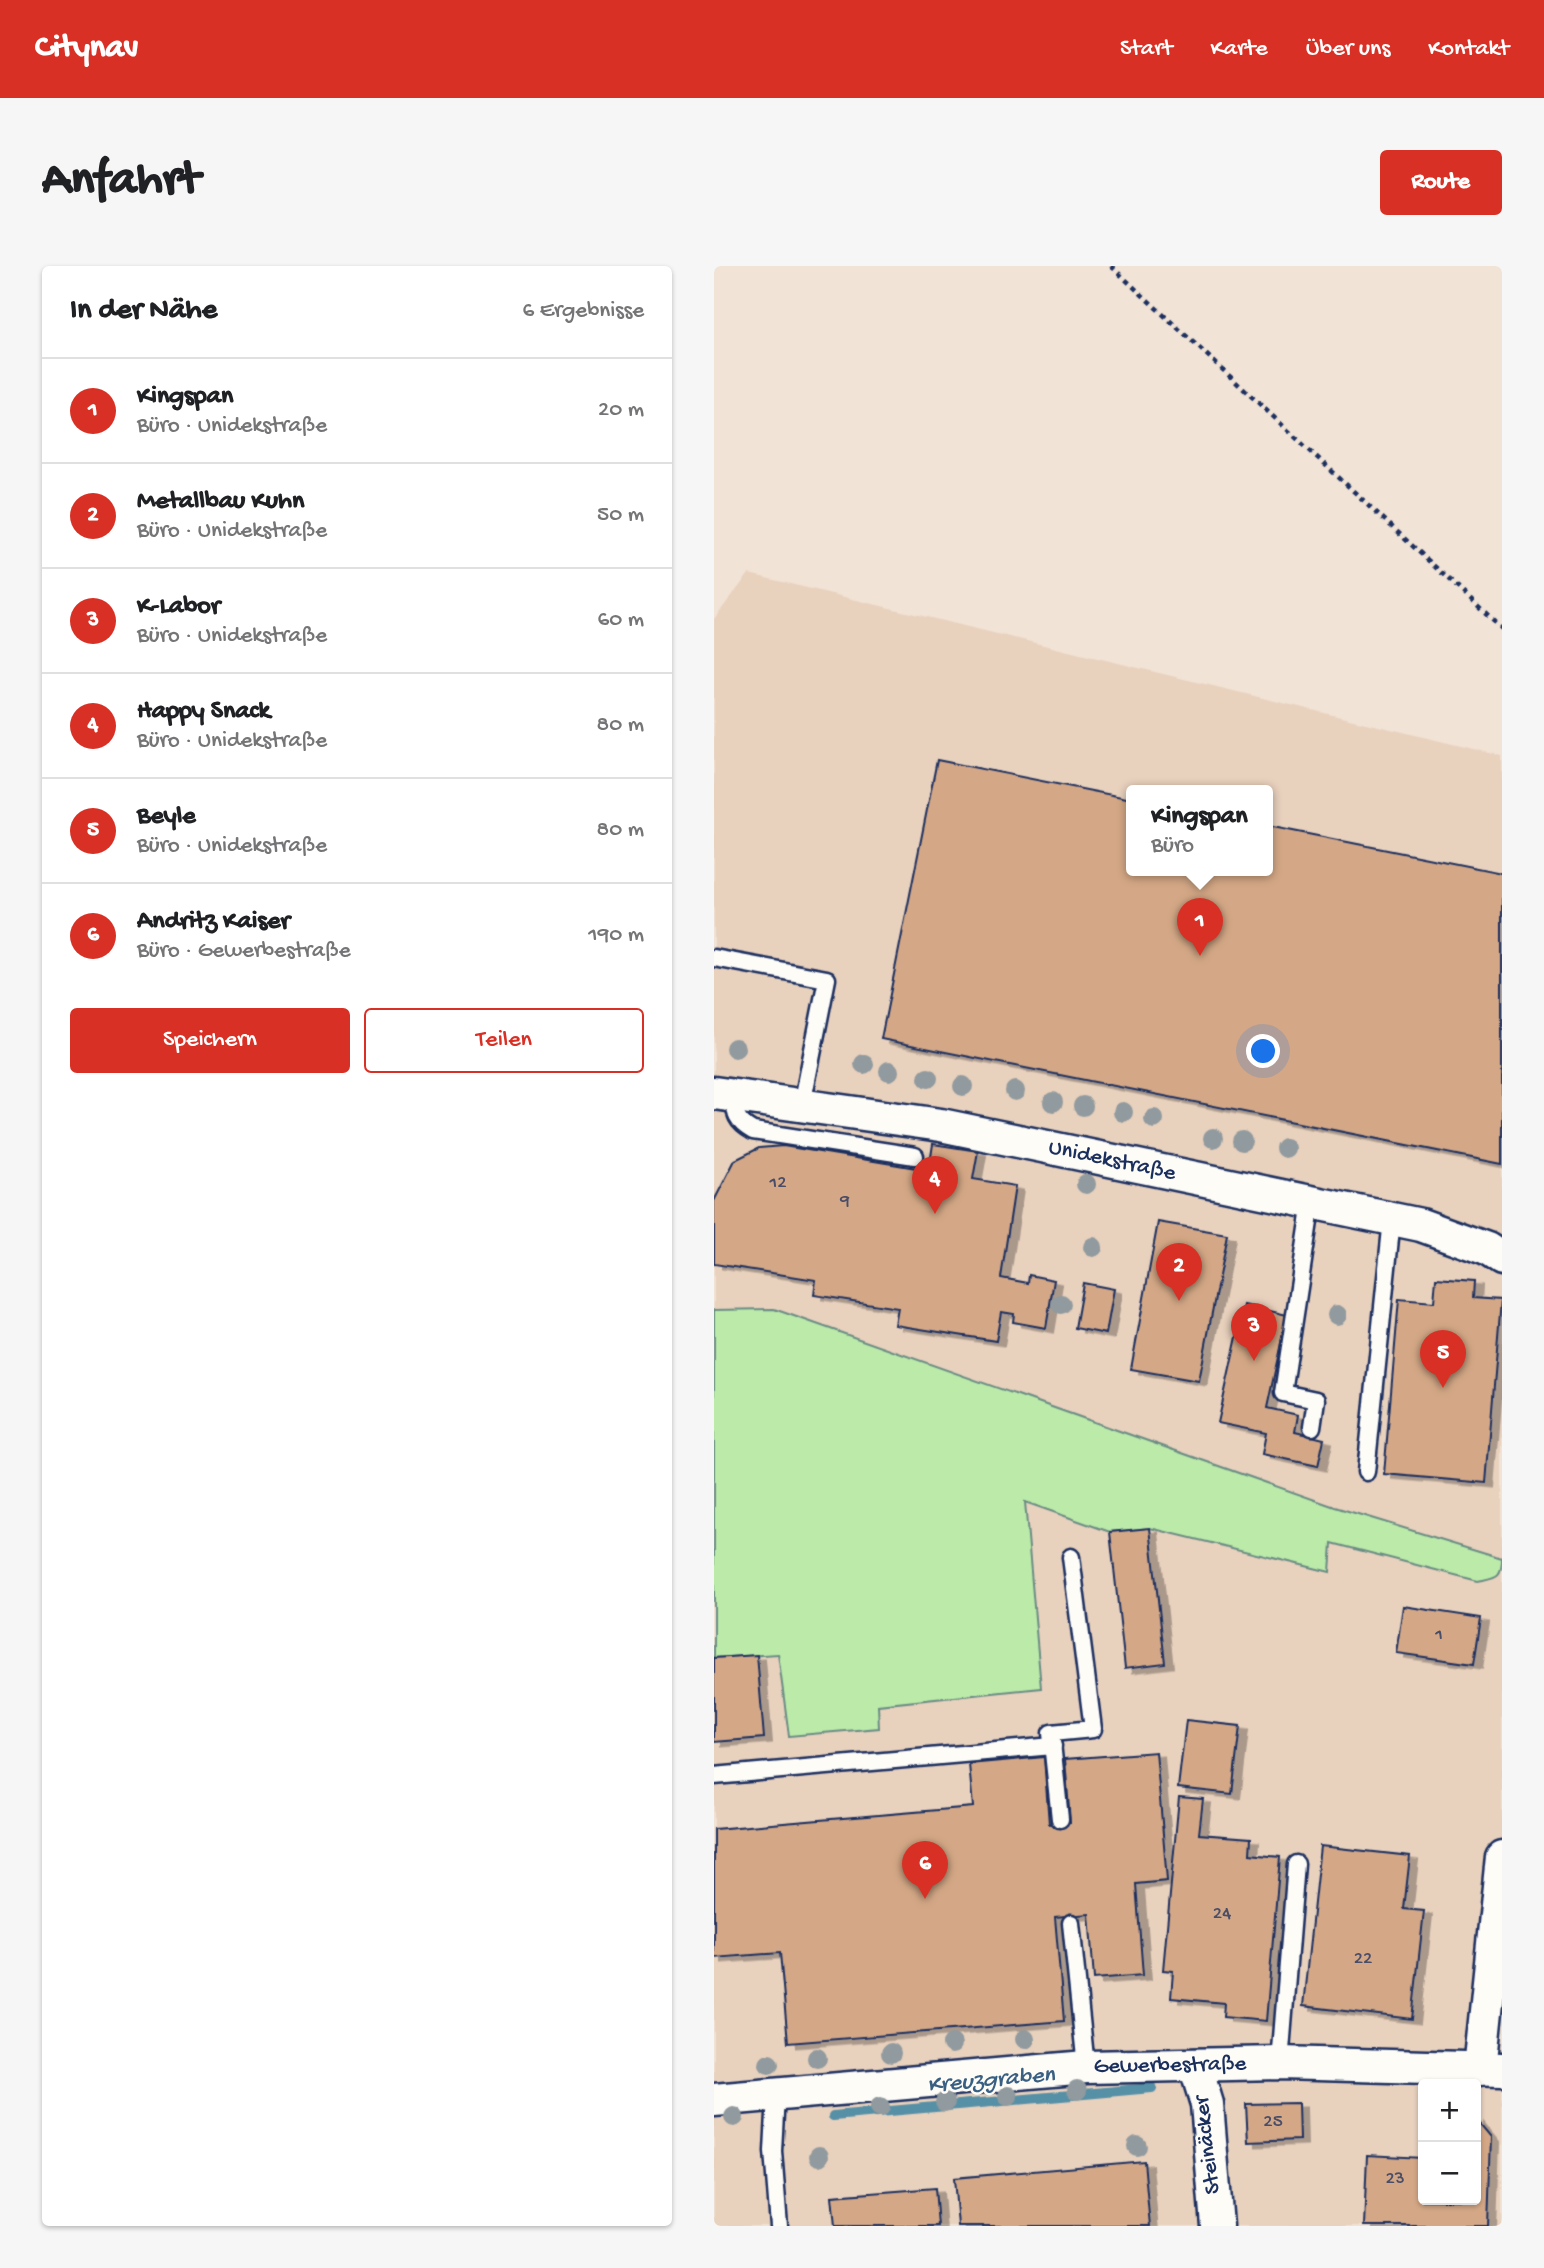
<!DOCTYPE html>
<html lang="de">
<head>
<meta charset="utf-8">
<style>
  :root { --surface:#fff; --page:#f6f6f6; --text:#202124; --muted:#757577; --line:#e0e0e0; --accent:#d93025 }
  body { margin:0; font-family:"Gochi Hand",sans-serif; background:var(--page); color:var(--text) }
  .controls { position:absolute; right:21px; bottom:21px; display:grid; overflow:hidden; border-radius:7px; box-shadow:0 2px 5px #0004 }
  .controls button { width:63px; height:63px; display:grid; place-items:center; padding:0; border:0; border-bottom:2px solid var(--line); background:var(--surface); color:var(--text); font:35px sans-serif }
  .you { position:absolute; left:550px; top:786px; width:24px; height:24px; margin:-18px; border:5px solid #fff; border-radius:50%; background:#1a73e8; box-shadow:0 0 0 10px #1a73e833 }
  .badge { display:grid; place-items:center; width:46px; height:46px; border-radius:50%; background:var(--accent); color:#fff; font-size:23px; font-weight:700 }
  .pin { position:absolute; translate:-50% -58px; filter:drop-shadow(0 2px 4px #0008) }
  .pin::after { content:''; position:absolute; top:37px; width:24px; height:21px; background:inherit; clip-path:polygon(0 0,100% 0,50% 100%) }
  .popup { position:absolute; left:412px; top:519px; width:147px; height:91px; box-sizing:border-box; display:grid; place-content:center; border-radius:7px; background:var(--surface); filter:drop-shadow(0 2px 5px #0005); font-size:23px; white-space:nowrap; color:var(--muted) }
  .popup b { font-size:26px; color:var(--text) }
  .popup::after { content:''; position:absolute; left:50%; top:100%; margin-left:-14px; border:14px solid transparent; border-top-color:var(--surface) }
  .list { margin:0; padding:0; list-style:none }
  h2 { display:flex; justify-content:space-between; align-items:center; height:91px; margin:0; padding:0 28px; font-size:30px }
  h2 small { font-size:23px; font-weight:400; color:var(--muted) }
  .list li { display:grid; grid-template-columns:46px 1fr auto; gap:21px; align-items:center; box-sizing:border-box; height:105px; padding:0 28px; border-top:2px solid var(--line) }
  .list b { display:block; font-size:26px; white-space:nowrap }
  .list p { margin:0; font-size:23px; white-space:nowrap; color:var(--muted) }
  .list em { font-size:23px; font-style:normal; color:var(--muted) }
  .actions { display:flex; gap:14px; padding:21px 28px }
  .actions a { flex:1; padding:16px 0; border:2px solid var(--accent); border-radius:7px; text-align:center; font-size:24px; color:var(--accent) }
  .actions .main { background:var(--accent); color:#fff }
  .map { position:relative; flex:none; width:788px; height:1960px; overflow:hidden; border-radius:7px }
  header { display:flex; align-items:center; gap:42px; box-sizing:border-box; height:98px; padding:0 35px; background:var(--accent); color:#fff }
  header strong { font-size:33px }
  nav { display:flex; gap:38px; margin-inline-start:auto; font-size:24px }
  .intro { display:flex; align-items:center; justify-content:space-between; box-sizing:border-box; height:168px; padding:0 42px }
  h1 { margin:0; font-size:49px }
  .button { padding:18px 32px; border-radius:7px; background:var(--accent); color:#fff; font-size:24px; font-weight:700 }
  main { display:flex; gap:42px; padding:0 42px }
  aside { flex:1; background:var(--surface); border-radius:7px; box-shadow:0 2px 5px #0004 }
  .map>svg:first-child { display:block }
  .built { fill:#e8d1bd; fill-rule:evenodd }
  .green { fill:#bbeaa9; stroke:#6b8c84; stroke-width:2 }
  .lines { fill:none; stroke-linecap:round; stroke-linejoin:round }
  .stream { stroke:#5790a6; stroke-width:10 }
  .building { fill:#d4a886; stroke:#1b2f5e; stroke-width:2; filter:url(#shadow) }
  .lane-casing { stroke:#1b2f5e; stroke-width:21 }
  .street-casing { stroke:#1b2f5e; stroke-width:37 }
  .path { stroke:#1b2f5e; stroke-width:4.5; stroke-dasharray:5 5; stroke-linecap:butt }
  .lane { stroke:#fdfcf7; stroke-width:16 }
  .street { stroke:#fdfcf7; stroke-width:32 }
  .tree { fill:#919a9e }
  .labels { text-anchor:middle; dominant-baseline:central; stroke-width:5; stroke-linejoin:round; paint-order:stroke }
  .number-label { font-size:19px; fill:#494d68 }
  .street-label { font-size:23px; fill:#1b2f5e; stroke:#fdfcf7 }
  .water-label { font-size:24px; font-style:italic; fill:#395f82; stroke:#fdfcf7 }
</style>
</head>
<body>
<header>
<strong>Citynav</strong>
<nav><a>Start</a><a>Karte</a><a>Über uns</a><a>Kontakt</a></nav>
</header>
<div class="intro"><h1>Anfahrt</h1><a class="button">Route</a></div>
<main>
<aside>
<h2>In der Nähe<small>6 Ergebnisse</small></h2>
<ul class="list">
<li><span class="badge">1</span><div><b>Kingspan</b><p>Büro · Unidekstraße</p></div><em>20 m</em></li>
<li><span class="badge">2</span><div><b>Metallbau Kuhn</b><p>Büro · Unidekstraße</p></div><em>50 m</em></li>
<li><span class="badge">3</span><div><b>K-Labor</b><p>Büro · Unidekstraße</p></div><em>60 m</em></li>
<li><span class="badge">4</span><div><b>Happy Snack</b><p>Büro · Unidekstraße</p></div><em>80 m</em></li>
<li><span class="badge">5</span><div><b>Beyle</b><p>Büro · Unidekstraße</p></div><em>80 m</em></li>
<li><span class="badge">6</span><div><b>Andritz Kaiser</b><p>Büro · Gewerbestraße</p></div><em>190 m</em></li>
</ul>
<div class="actions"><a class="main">Speichern</a><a>Teilen</a></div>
</aside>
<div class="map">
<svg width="788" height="1960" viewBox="0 0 788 1960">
  <defs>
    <filter id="shadow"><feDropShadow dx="8" dy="4.5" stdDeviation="0" flood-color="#0004"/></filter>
  </defs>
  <rect width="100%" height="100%" fill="#f1e3d5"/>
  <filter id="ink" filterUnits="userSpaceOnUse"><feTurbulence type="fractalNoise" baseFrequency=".0143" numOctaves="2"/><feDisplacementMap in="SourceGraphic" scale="14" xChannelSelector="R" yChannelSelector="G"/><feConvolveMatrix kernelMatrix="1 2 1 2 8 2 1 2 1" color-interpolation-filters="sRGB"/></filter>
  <g filter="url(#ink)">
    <path class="built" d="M35,308L788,490V1960H0V353ZM418,524H554V604H418ZM709,1818H762V1934H709Z"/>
    <path class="green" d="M60,1043L621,1241L788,1292C788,1312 782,1311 764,1315L618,1277L616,1306L436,1262L396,1266L311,1236L327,1422L164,1439L165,1462L75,1470L64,1388L0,1392V1044Z"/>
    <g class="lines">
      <polyline class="stream" points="119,1850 438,1822"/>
    </g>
    <g class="building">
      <polygon points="223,494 418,533 418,604 554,604 554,560 788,607 788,898 167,773"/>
      <polygon points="219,878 264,885 259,913 301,920 287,1012 314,1017 315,1009 340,1014 332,1062 299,1056 300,1048 287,1046 282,1075 181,1059 184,1042 100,1029 102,1014 0,998 0,935 21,894 45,882 69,880 215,904"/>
      <polygon points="444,956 513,968 485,1115 417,1103"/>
      <polygon points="722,1012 760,1015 759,1032 787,1034 772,1217 670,1208 685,1033 720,1036"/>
      <polygon points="369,1017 400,1023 392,1068 361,1062"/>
      <polygon points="530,1039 573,1049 553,1142 584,1149 581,1166 610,1173 604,1200 548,1188 552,1167 504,1157"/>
      <polygon points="436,1262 451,1397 411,1402 396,1266"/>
      <polygon points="689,1340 767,1352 760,1398 682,1387"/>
      <polygon points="43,1389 50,1472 0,1476 0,1392"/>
      <polygon points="472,1454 526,1460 518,1528 464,1522"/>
      <polygon points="442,1486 453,1615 422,1618 429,1709 380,1713 375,1648 341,1651 350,1755 74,1777 66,1687 0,1692 0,1563 259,1541 255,1498 330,1491 335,1558 356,1556 351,1493"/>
      <polygon points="465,1531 489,1533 485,1568 537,1572 536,1588 566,1591 552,1755 509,1751 510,1737 457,1732 459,1705 449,1704"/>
      <polygon points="606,1580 696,1590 690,1643 710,1645 698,1753 589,1740"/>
      <polygon points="584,1837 585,1874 534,1876 532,1838"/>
      <polygon points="762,1853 777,1871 774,1960 650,1960 653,1889 709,1892 709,1876 709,1934 762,1934"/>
      <polygon points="430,1895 436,1960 244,1960 240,1912"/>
      <polygon points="221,1922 224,1960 121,1960 118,1930"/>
    </g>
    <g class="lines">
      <g class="lane-casing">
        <g id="lane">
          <polyline points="0,692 113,713 88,839"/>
          <path d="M21,830C20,849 23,856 39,865L201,890"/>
          <polyline points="598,936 569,1127 602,1134 598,1161"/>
          <polyline points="652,1206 678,953"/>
          <polyline points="0,1510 339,1480"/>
          <polyline points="346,1553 337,1467 379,1463 357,1291"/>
          <polyline points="357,1657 372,1801"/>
          <polyline points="566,1797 582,1598"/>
          <polyline points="62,1829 59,1885 65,1960"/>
        </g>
      </g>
      <g class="street-casing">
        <g id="street">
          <polyline points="0,827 227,859 707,959 773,983 788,993"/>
          <polyline points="481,1799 493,1838 503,1960"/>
          <polyline points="766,1803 788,1591"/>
          <polyline points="0,1834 372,1801 566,1797 788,1803"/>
        </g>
      </g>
      <polyline class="path" points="397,0 788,363"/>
      <use href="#lane" class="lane"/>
      <use href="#street" class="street"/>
    </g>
    <g class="tree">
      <circle cx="21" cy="782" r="10"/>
      <circle cx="150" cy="798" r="10"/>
      <circle cx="175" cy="805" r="10"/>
      <circle cx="214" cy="812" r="10"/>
      <circle cx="249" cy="820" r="10"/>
      <circle cx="301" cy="825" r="10"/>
      <circle cx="339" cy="836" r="10"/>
      <circle cx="369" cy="840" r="10"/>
      <circle cx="409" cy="846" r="10"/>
      <circle cx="440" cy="853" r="10"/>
      <circle cx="499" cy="872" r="10"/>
      <circle cx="528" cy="875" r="10"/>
      <circle cx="571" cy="882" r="10"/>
      <circle cx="372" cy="918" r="10"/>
      <circle cx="379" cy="981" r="10"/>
      <circle cx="347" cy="1038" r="10"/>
      <circle cx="623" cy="1049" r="10"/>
      <circle cx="311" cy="1773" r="10"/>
      <circle cx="238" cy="1778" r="10"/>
      <circle cx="177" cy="1787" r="10"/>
      <circle cx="103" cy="1792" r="10"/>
      <circle cx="55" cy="1798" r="10"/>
      <circle cx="363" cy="1824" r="10"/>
      <circle cx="294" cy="1830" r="10"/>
      <circle cx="231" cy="1836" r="10"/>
      <circle cx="166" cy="1841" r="10"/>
      <circle cx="20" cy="1851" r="10"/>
      <circle cx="423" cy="1880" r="10"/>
      <circle cx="105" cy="1890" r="10"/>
    </g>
  </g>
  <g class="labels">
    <g class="number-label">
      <text x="64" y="917">12</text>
      <text x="131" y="935">9</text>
      <text x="725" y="1369">1</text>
      <text x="508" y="1648">24</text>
      <text x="649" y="1693">22</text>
      <text x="559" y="1856">25</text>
      <text x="681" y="1913">23</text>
    </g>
    <g class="street-label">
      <text transform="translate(398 895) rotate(12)">Unidekstraße</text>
      <text transform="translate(456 1800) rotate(-1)">Gewerbestraße</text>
      <text transform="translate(494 1879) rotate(-97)">Steinäcker</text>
    </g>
    <g class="water-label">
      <text transform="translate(277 1815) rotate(-5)">Kreuzgraben</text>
    </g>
  </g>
</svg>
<div class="controls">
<button>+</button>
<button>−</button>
</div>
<div class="you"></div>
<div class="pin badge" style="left:486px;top:690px">1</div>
<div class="popup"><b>Kingspan</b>Büro</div>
<div class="pin badge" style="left:465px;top:1035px">2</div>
<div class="pin badge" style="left:540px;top:1095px">3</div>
<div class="pin badge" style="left:221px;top:948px">4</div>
<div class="pin badge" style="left:729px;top:1122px">5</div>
<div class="pin badge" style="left:211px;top:1633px">6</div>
</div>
</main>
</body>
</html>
